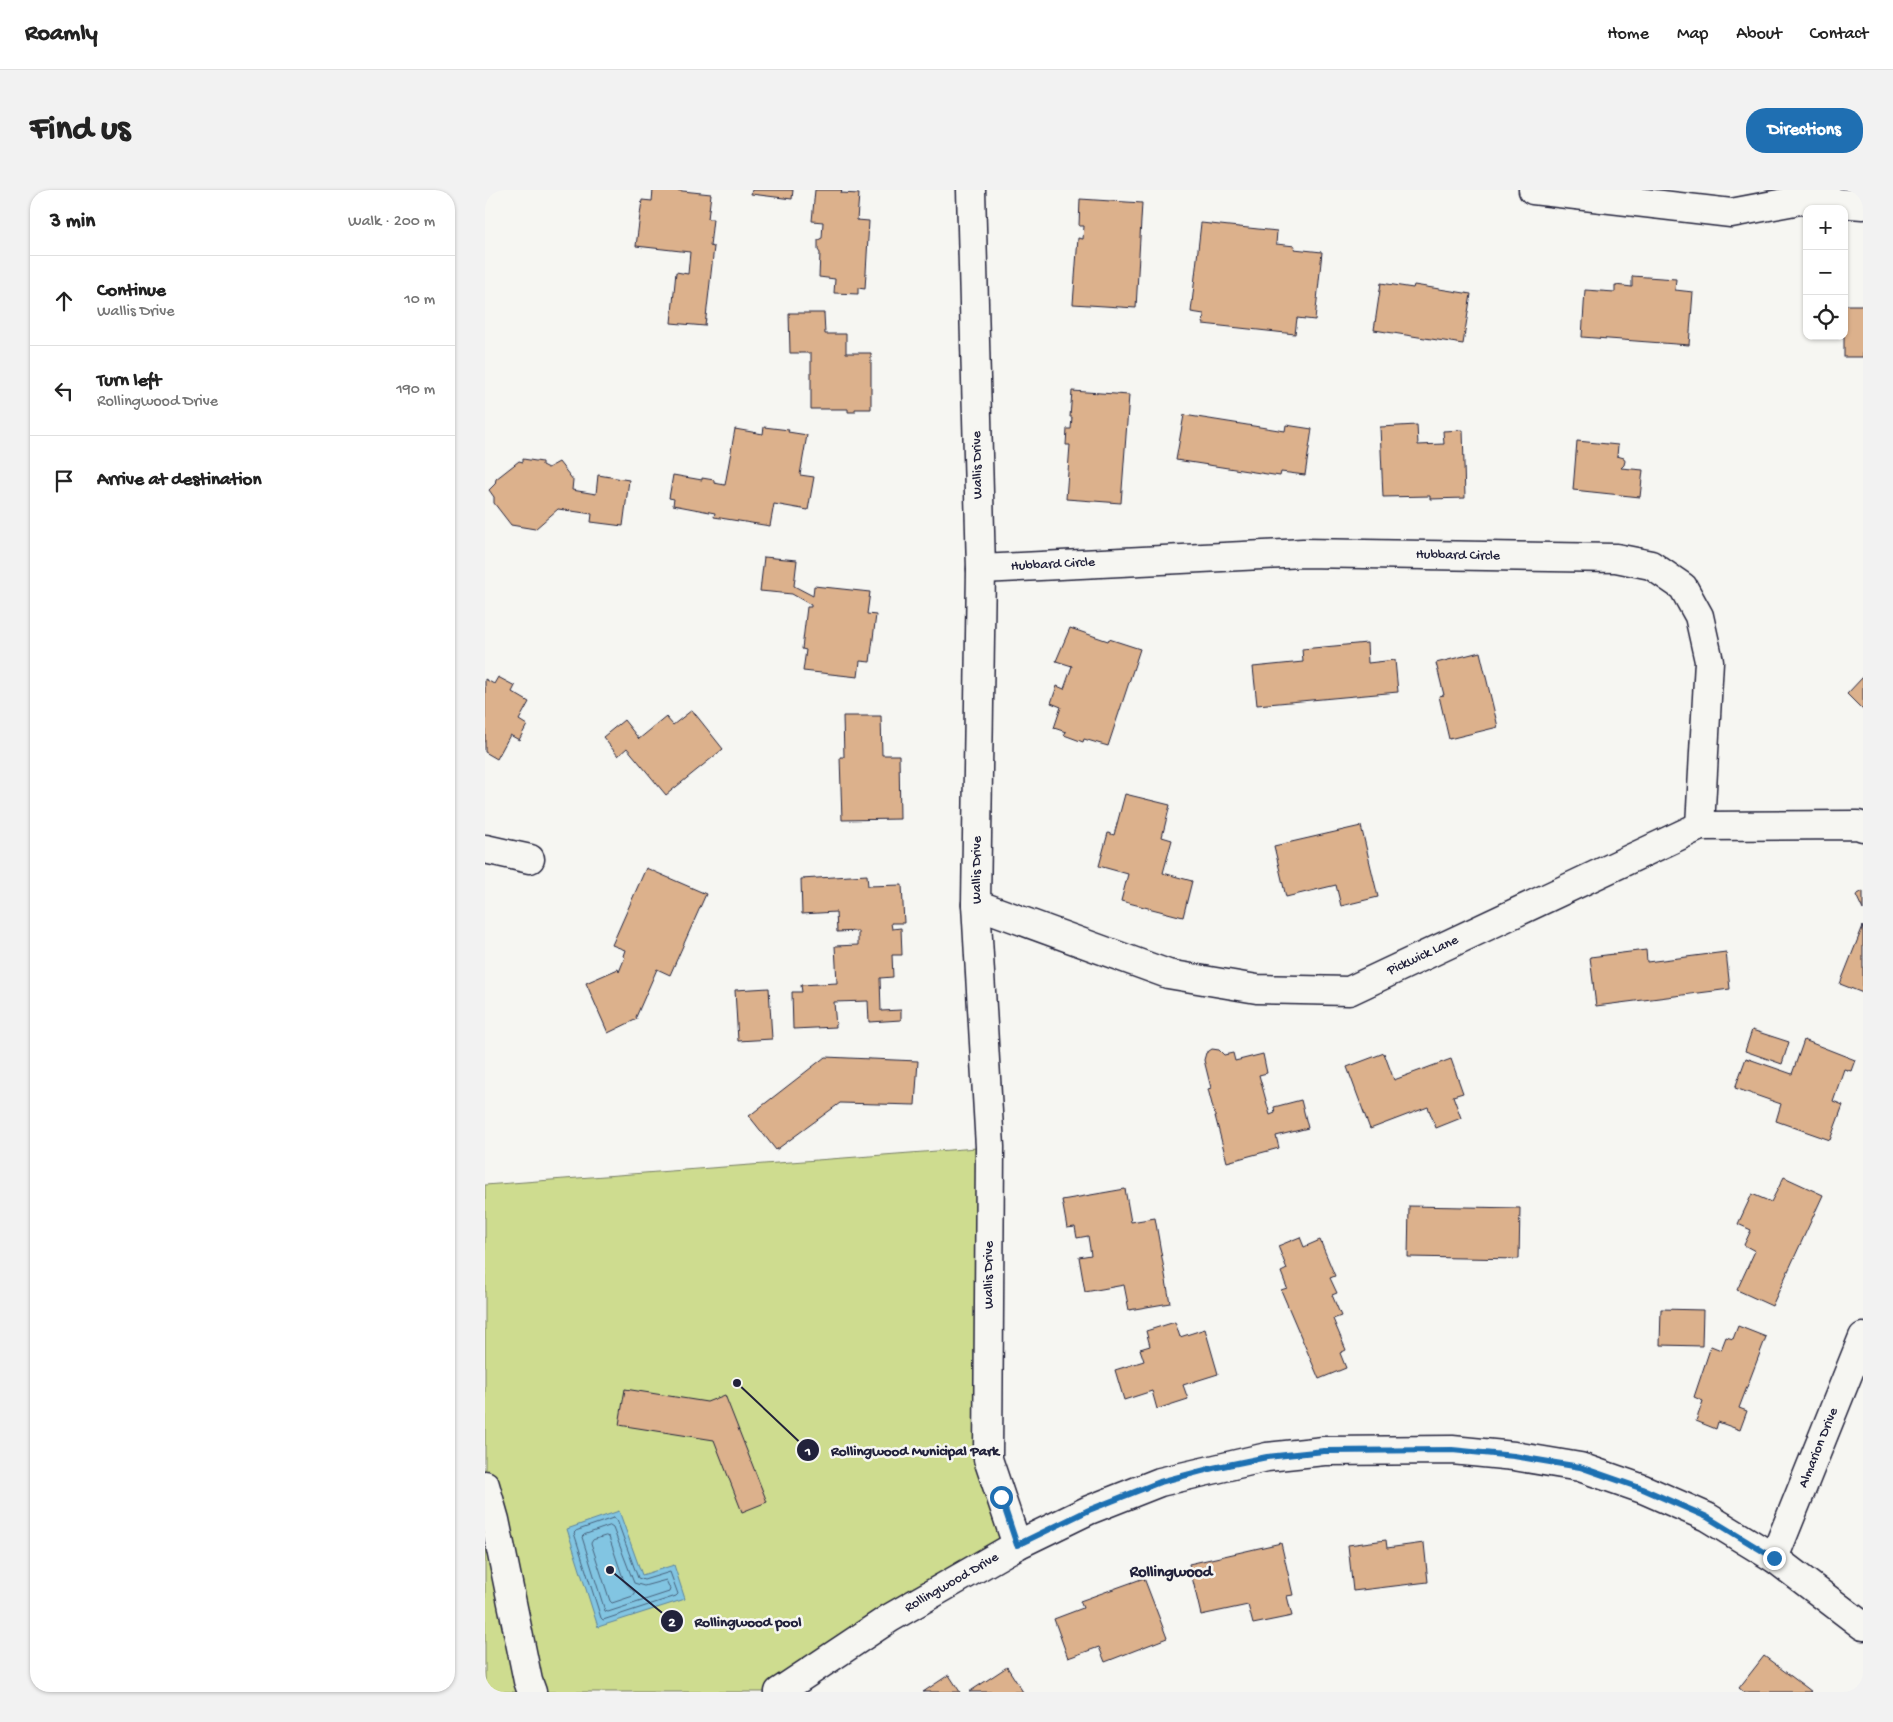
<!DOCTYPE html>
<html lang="en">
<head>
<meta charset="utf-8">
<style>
  :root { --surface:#fff; --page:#f2f2f2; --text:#222; --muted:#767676; --line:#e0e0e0; --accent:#1f6fb2 }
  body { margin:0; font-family:"Gochi Hand",sans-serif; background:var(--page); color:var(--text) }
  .controls { position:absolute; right:15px; top:15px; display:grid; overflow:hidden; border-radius:10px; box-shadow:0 1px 4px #0004 }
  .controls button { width:45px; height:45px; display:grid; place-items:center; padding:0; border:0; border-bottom:1px solid var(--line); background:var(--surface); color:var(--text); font:25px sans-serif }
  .stop { position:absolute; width:15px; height:15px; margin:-11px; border:4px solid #1f6fb2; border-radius:50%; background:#fff }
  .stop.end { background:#1f6fb2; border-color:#fff; box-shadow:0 1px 5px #0008 }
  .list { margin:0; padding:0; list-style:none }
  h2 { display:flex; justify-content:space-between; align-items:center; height:65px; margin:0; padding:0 20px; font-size:21px }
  h2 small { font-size:16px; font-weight:400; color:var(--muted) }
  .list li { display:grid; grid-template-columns:32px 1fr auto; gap:15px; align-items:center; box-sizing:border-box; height:90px; padding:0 20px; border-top:1px solid var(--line) }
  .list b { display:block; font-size:19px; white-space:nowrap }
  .list p { margin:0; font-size:16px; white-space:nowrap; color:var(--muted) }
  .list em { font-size:16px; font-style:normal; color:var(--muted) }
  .icon { flex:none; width:28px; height:28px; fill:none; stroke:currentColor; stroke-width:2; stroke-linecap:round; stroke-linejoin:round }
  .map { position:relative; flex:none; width:1378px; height:1502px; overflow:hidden; border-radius:20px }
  header { display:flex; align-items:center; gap:30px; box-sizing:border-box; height:70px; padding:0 25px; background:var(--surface); border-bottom:1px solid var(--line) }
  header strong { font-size:24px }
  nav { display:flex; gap:28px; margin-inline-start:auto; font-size:18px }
  .intro { display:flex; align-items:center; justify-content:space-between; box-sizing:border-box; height:120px; padding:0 30px }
  h1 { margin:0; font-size:35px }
  .button { padding:12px 22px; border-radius:20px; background:var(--accent); color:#fff; font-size:18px; font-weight:700 }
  main { display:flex; gap:30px; padding:0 30px }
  aside { flex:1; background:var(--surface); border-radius:20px; box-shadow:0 1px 4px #0004 }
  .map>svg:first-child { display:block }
  .green { fill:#cedc8f; stroke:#787f65 }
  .water { fill:#82c5e2; stroke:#5c849f }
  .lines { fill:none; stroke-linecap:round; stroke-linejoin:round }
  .shore { stroke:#48637e; stroke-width:1 }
  .building { fill:#dcb18c; stroke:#22223b }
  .minor-casing { stroke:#22223b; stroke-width:31 }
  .minor { stroke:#f6f6f2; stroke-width:28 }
  .route { stroke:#1f6fb2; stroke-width:6 }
  .labels { text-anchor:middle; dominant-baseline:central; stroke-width:5; stroke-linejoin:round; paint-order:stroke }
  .street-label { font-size:14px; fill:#22223b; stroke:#f6f6f2 }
  .quarter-label { font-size:16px; font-weight:bold; fill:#22223b; stroke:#f6f6f2 }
  .leader { fill:none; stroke:#22223b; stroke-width:2 }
  .callout-dot { fill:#22223b; stroke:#f6f6f2; stroke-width:2 }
  .mark-label { font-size:15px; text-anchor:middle; font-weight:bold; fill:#fff }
  .callout-label { font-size:15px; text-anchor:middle; font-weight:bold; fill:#22223b; stroke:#f6f6f2; stroke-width:5; stroke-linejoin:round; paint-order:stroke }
</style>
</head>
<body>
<header>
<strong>Roamly</strong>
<nav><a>Home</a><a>Map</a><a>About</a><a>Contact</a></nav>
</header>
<div class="intro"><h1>Find us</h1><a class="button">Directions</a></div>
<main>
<aside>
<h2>3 min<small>Walk · 200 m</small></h2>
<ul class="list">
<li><svg class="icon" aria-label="ahead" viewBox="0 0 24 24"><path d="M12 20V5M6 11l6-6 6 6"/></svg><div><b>Continue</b><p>Wallis Drive</p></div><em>10 m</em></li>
<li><svg class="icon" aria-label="left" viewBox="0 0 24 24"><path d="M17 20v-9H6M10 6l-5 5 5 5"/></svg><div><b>Turn left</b><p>Rollingwood Drive</p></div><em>190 m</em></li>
<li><svg class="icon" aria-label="arrive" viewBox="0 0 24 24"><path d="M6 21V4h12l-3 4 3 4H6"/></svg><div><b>Arrive at destination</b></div></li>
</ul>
</aside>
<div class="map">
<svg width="1378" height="1502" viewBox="0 0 1378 1502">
  <rect width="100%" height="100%" fill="#f6f6f2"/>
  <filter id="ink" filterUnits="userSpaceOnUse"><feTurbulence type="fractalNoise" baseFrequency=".02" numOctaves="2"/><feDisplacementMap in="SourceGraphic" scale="10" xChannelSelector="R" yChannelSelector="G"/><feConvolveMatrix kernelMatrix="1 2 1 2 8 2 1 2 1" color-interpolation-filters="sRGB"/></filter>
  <g filter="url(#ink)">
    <polygon class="green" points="505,957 503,1269 532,1355 300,1502 0,1502 0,995"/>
    <polygon class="water" points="134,1321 157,1385 189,1375 200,1409 113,1437 82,1339"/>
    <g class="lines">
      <g class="shore">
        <polygon points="129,1328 132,1330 153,1388 159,1390 185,1382 193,1404 191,1406 118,1430 116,1428 89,1343 91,1341"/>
        <polygon points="125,1336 128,1338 149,1393 159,1396 181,1390 185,1399 184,1402 123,1422 120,1421 97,1347 99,1345"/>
        <polygon points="121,1346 124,1347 139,1391 150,1403 148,1406 127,1413 125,1411 106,1353 108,1350"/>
      </g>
    </g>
    <g class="building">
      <polygon points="168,0 188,0 226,4 223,29 228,29 225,56 229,57 220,136 186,133 191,82 203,84 205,62 151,56 157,10 167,11"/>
      <polygon points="267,0 308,0 307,9 266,4"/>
      <polygon points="330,0 357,0 356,3 374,4 372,30 384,31 380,99 373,98 373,104 349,103 350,89 334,87 335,63 333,60 333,50 337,48 338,32 327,31"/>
      <polygon points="595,9 657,13 651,118 588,114 593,48 598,49 599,36 594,36"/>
      <polygon points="716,33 792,41 791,54 810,56 809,59 837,62 830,130 812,128 810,144 718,134 719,124 706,122"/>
      <polygon points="1147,86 1191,89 1190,100 1208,102 1204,155 1097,147 1100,100 1130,102 1130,95 1147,97"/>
      <polygon points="896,93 928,98 929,95 986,104 978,154 889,140"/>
      <rect x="1359" y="115" width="19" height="52"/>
      <polygon points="304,123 339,123 340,144 361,144 361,163 386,163 386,219 370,219 370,222 363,222 363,219 326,219 326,163 305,163"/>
      <polygon points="587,201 644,205 636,313 581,309 585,255 581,255 582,239 586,239 587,227 585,227"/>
      <polygon points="699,225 800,241 801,235 827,239 820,285 796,282 795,286 691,270"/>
      <polygon points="932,235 933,255 959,254 958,241 978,240 980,308 945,309 945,306 898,307 895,237"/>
      <polygon points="279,237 304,240 303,242 322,245 315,285 329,287 323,320 289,314 285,336 229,327 230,323 188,315 189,309 184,308 188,285 217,290 217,288 229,290 229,293 240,295 250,239 278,244"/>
      <polygon points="1092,251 1133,255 1132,266 1139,268 1140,271 1139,275 1136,278 1158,280 1155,307 1088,300"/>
      <polygon points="38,269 57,272 57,275 63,278 74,272 88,290 87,300 111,304 113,285 144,290 138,336 106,332 107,324 73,319 50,339 26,335 9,313 9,307 4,300 10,294 11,289 34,271 38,272"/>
      <polygon points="279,367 312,370 309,396 328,406 329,396 385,402 382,424 391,425 385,472 375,471 373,487 318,481 321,460 317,459 322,417 326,417 326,415 307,404 275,401"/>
      <polygon points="585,438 623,451 624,449 655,459 623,556 599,549 598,552 579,545 581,542 569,538 576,517 566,513 572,496 579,499 587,476 571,471"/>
      <polygon points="882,453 883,473 910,470 913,502 772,515 768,477 818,472 817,459"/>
      <polygon points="995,462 1013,537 964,549 954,506 959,505 951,473"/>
      <polygon points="13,487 30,496 27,502 44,512 34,530 42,535 34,550 25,545 12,569 0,562 0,489 9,494"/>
      <polygon points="1378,487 1378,520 1362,504"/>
      <polygon points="207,520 238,559 181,605 142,558 133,566 118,547 139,530 154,549 181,527 188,535"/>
      <polygon points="358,526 396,526 397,565 414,565 415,629 357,630 355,567 359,567"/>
      <polygon points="640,604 685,615 677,647 687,650 678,683 707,691 698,727 636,711 643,684 614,676 623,643 629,645"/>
      <polygon points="876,636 893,707 856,716 851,695 801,707 789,656"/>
      <polygon points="161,678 221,704 185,785 172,779 151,827 152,829 123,843 101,793 133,779 134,782 140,767 138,766 140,760 127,755"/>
      <polygon points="382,685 383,696 417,695 419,733 406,733 407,739 416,738 417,765 407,765 408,787 395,788 396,821 416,820 416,830 384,832 383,811 349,812 351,837 308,839 307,802 317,802 316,795 352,793 350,756 373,755 373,741 352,742 351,722 317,724 316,689"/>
      <polygon points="1378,701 1378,720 1371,705"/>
      <polygon points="1378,736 1378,803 1355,794"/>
      <polygon points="1161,760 1162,772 1241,762 1245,799 1111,816 1105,767"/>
      <polygon points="284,798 287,849 253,851 250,800"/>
      <polygon points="1267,840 1304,852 1297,874 1260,861"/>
      <polygon points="1319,850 1370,870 1366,881 1359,879 1348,911 1358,915 1345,950 1291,931 1296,914 1250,898 1261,868 1307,884"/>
      <polygon points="727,859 734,860 739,865 748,863 750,871 778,864 782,883 774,885 785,925 790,923 789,917 816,910 823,938 791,946 794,958 742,972 723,899 726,898 719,870 721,863"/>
      <polygon points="899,863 909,890 966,869 978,903 968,906 976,928 951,938 943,917 885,939 862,877"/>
      <polygon points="340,867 433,871 430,915 355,913 291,960 264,926"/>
      <polygon points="1299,987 1338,1005 1287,1116 1252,1100 1270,1061 1259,1055 1266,1040 1253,1034 1267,1004 1286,1012"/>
      <polygon points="640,999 646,1032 670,1028 685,1113 644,1120 639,1095 600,1102 594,1067 606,1065 603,1046 592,1048 590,1037 582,1038 577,1010"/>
      <polygon points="924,1016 1035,1018 1034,1069 923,1067"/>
      <polygon points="815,1047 819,1057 835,1050 850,1086 845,1088 852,1103 847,1105 856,1126 848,1129 861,1160 855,1163 861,1178 834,1189 796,1100 802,1098 796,1082 802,1079 793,1056"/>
      <polygon points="1176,1119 1218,1120 1217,1156 1175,1155"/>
      <polygon points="690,1132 695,1147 720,1139 733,1184 698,1195 703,1209 672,1219 667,1201 639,1210 630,1180 659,1171 655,1159 665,1156 661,1141"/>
      <polygon points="1253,1136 1281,1147 1254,1218 1262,1221 1255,1240 1233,1232 1231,1239 1211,1231 1218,1211 1209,1207 1226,1156 1236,1160 1241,1147 1248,1149"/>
      <polygon points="140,1199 222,1212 240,1205 282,1312 257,1322 229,1250 134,1235"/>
      <polygon points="901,1350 902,1358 939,1353 943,1392 868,1401 863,1355"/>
      <polygon points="796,1353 808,1405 802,1406 807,1426 768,1434 763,1415 716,1425 704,1374"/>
      <polygon points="659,1388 682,1448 620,1472 614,1457 583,1468 569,1429 598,1418 595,1411"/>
      <polygon points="1279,1466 1322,1498 1327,1502 1259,1502 1254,1498"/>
      <polygon points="522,1477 538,1502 484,1502"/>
      <polygon points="464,1485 475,1502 438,1502 462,1486"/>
    </g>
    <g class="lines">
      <g class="minor-casing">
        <g id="minor">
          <polyline points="486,0 496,379 491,714 505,957 503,1269 532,1355"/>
          <polyline points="1048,0 1246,23 1315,10 1378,15"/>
          <polyline points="496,379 818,363 1131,368 1166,375 1198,397 1214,426 1224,471 1215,636"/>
          <polyline points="0,659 45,669"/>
          <polyline points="491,714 683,784 772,799 864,801 1215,636 1373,635 1378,637"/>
          <polyline points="0,1295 10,1330 43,1491 47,1502"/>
          <polyline points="1289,1368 1378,1147"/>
          <polyline points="294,1502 405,1428 532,1355 604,1320 675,1292 782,1267 839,1261 967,1260 1029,1266 1095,1277 1158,1299 1222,1327 1289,1368 1378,1436"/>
        </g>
      </g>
      <use href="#minor" class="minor"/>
    </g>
  </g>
  <g class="lines" filter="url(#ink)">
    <polyline class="route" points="516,1307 532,1355 604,1320 675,1292 728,1278 782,1267 839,1261 967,1260 1029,1266 1095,1277 1158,1299 1222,1327 1289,1368"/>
  </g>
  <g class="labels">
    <g class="street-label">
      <text transform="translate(493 275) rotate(-91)">Wallis Drive</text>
      <text transform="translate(973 366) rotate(1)">Hubbard Circle</text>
      <text transform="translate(568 375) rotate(-3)">Hubbard Circle</text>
      <text transform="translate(492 680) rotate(-90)">Wallis Drive</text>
      <text transform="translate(938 766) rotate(-25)">Pickwick Lane</text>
      <text transform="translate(504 1085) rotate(-90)">Wallis Drive</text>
      <text transform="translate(1334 1258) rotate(-68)">Almarion Drive</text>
      <text transform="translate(467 1393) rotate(-30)">Rollingwood Drive</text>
    </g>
    <g class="quarter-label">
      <text x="686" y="1383">Rollingwood</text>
    </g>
  </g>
  <path class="leader" d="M252 1193L323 1260M125 1380L187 1431"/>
  <g class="callout-dot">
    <circle cx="252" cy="1193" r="5"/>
    <circle cx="125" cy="1380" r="5"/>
    <circle cx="323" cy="1260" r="12"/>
    <circle cx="187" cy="1431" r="12"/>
  </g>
  <g class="mark-label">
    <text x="323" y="1265">1</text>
    <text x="187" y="1436">2</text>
  </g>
  <g class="callout-label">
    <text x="430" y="1265">Rollingwood Municipal Park</text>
    <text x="263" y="1436">Rollingwood pool</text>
  </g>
</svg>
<div class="controls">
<button>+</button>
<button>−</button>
<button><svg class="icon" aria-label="locate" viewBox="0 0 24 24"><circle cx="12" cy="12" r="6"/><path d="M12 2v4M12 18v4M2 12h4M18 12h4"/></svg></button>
</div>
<div class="stop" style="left:516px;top:1307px"></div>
<div class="stop end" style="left:1289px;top:1368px"></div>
</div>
</main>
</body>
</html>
